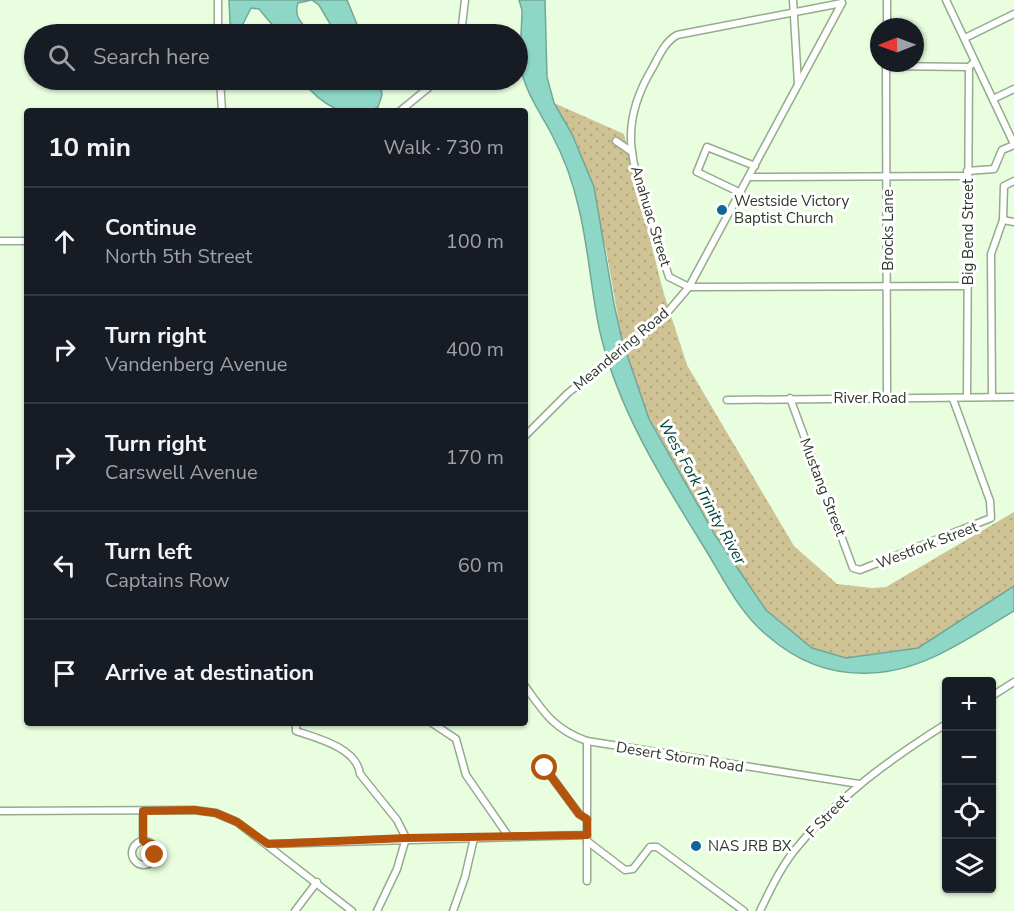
<!DOCTYPE html>
<html lang="en">
<head>
<meta charset="utf-8">
<style>
  :root { --surface:#171b24; --page:#242831; --text:#f1f3f6; --muted:#9ea1a6; --line:#363941 }
  body { margin:0; font-family:"Nunito Sans",sans-serif; background:var(--page); color:var(--text) }
  .controls { position:absolute; right:18px; bottom:18px; display:grid; overflow:hidden; border-radius:6px; box-shadow:0 2px 4px #0004 }
  .controls button { width:54px; height:54px; display:grid; place-items:center; padding:0; border:0; border-bottom:2px solid var(--line); background:var(--surface); color:var(--text); font:30px sans-serif }
  .compass { position:absolute; left:870px; top:18px; width:54px; height:54px; border-radius:50%; background:var(--surface); box-shadow:0 2px 4px #0004; rotate:269deg }
  .stop { position:absolute; width:18px; height:18px; margin:-14px; border:4px solid #b45309; border-radius:50%; background:#fff }
  .stop.end { background:#b45309; border-color:#fff; box-shadow:0 2px 6px #0008 }
  .list { margin:0; padding:0; list-style:none }
  h2 { display:flex; justify-content:space-between; align-items:center; height:78px; margin:0; padding:0 24px; font-size:26px }
  h2 small { font-size:20px; font-weight:400; color:var(--muted) }
  .list li { display:grid; grid-template-columns:39px 1fr auto; gap:18px; align-items:center; box-sizing:border-box; height:108px; padding:0 24px; border-top:2px solid var(--line) }
  .list b { display:block; font-size:22px; white-space:nowrap }
  .list p { margin:0; font-size:20px; white-space:nowrap; color:var(--muted) }
  .list em { font-size:20px; font-style:normal; color:var(--muted) }
  .icon { flex:none; width:33px; height:33px; fill:none; stroke:currentColor; stroke-width:2; stroke-linecap:round; stroke-linejoin:round }
  .map { position:relative; flex:none; width:1014px; height:911px; overflow:hidden }
  .search { position:absolute; background:var(--surface); box-shadow:0 2px 4px #0004; left:24px; top:24px; width:504px; height:66px; display:flex; align-items:center; gap:15px; box-sizing:border-box; padding:0 21px; border-radius:33px; color:var(--muted); font-size:22px }
  .panel { position:absolute; background:var(--surface); box-shadow:0 2px 4px #0004; left:24px; top:108px; width:504px; height:618px; border-radius:6px }
  .map>svg:first-child { display:block }
  .park { fill:url(#park-dots) }
  .water { fill:#8ed7c7; stroke:#71a798; stroke-width:1.5 }
  .lines { fill:none; stroke-linecap:round; stroke-linejoin:round }
  .minor-casing { stroke:#96ab8e; stroke-width:9 }
  .minor { stroke:#fff; stroke-width:6 }
  .route { stroke:#b45309; stroke-width:8 }
  .poi-dot { fill:#126697; stroke:#fff; stroke-width:2 }
  .labels { text-anchor:middle; dominant-baseline:central; stroke-width:6; stroke-linejoin:round; paint-order:stroke }
  .poi-label { font-size:15px; fill:#2e362a; stroke:#fff; text-anchor:start }
  .street-label { font-size:15px; fill:#2e362a; stroke:#fff }
  .water-label { font-size:16px; font-style:italic; fill:#004339; stroke:#fff }
</style>
</head>
<body>
<div class="map">
<svg width="1014" height="911" viewBox="0 0 1014 911">
  <defs>
    <pattern id="park-dots" width="8" height="8" patternUnits="userSpaceOnUse" patternTransform="scale(1.5)"><rect width="8" height="8" fill="#cfc294"/><path d="M2 2h.1M6 6h.1" fill="none" stroke="#b2a780" stroke-width="1.8" stroke-linecap="round"/></pattern>
  </defs>
  <rect width="100%" height="100%" fill="#e8fedf"/>
  <polygon class="park" points="554,103 624,134 663,291 687,365 794,546 837,584 872,588 886,587 1014,512 1014,586 918,648 846,658 812,648 766,610 715,535 649,419 622,340 606,249"/>
  <g class="water">
    <path d="M229,0H312L298,3C293,17 303,25 312,34H280L259,9L251,8L243,24L236,27L230,23Z"/>
    <polygon points="312,0 347,0 361,34 336,34 319,5"/>
    <path d="M519,0H545L547,77L554,103L572,134L594,187L614,304L622,340L649,419L715,535L766,610L812,648L846,658L918,648L1014,586V611C970,637 923,672 870,673C831,675 798,662 769,637C741,615 725,582 707,552C665,484 618,411 600,332C591,292 589,250 579,209C573,182 564,157 551,133C541,114 529,98 523,77C518,57 522,30 522,10Z"/>
    <path d="M302,80H380L382,95L378,107C349,124 319,103 302,80Z"/>
  </g>
  <g class="lines">
    <g class="minor-casing">
      <g id="minor">
        <polyline points="218,0 218,34"/>
        <polyline points="793,0 798,84"/>
        <polyline points="946,0 1014,144"/>
        <path d="M842,3L677,35C665,42 660,54 653,67C641,87 631,112 631,136C630,172 658,241 669,277L689,287L968,286"/>
        <polyline points="887,27 887,0"/>
        <polyline points="461,34 465,0"/>
        <polyline points="965,38 1014,14"/>
        <polyline points="886,63 887,397"/>
        <polyline points="886,66 969,67 972,64"/>
        <polyline points="220,80 222,111"/>
        <polyline points="993,99 1014,89"/>
        <polyline points="400,111 438,80"/>
        <polyline points="616,141 632,152"/>
        <polyline points="967,171 994,169 1002,150 1014,145"/>
        <polyline points="750,177 967,176"/>
        <polyline points="741,193 697,172 707,147 755,166"/>
        <polyline points="1003,220 1014,222"/>
        <polyline points="0,241 27,241"/>
        <polyline points="967,397 969,67"/>
        <polyline points="992,397 991,254 1003,220 1004,186 1014,181"/>
        <polyline points="790,398 853,568 860,570 991,518 990,501 953,399"/>
        <polyline points="727,400 1014,397"/>
        <polyline points="525,436 568,393 660,321 689,287 842,3"/>
        <path d="M525,686C544,713 555,730 587,741L859,784"/>
        <polyline points="992,696 1014,682"/>
        <path d="M296,723V731C317,738 357,748 360,774L397,820L406,838L397,869L377,911"/>
        <polyline points="432,723 456,739 466,775 509,837"/>
        <polyline points="587,741 587,841 625,870 633,869 650,847 657,847 744,911"/>
        <polyline points="545,768 579,814 587,819"/>
        <polyline points="0,811 194,810 216,813 237,822 352,911"/>
        <polyline points="143,841 143,811"/>
        <circle cx="144" cy="853" r="12"/>
        <polyline points="268,844 587,835"/>
        <polyline points="587,881 587,841"/>
        <polyline points="295,911 317,882"/>
        <polyline points="453,911 465,877 474,838"/>
        <path d="M760,911C770,890 780,869 794,851C836,798 890,759 946,724"/>
      </g>
    </g>
    <use href="#minor" class="minor"/>
  </g>
  <g class="lines">
    <polyline class="route" points="155,855 152,844 143,841 143,811 194,810 216,813 237,822 268,844 406,838 587,835 587,819 579,814 545,768"/>
  </g>
  <g class="poi-dot">
    <circle cx="722" cy="210" r="6"/>
    <circle cx="696" cy="846" r="6"/>
  </g>
  <g class="labels">
    <g class="poi-label">
      <text x="734" y="201">Westside Victory<tspan x="734" dy="17">Baptist Church</tspan></text>
      <text x="708" y="846">NAS JRB BX</text>
    </g>
    <g class="street-label">
      <text transform="translate(651 216) rotate(73)">Anahuac Street</text>
      <text transform="translate(888 230) rotate(-90)">Brocks Lane</text>
      <text transform="translate(968 232) rotate(-90)">Big Bend Street</text>
      <text transform="translate(621 349) rotate(-40)">Meandering Road</text>
      <text x="870" y="398">River Road</text>
      <text transform="translate(823 487) rotate(69)">Mustang Street</text>
      <text transform="translate(927 545) rotate(-21)">Westfork Street</text>
      <text transform="translate(680 757) rotate(9)">Desert Storm Road</text>
      <text transform="translate(827 816) rotate(-46)">F Street</text>
    </g>
    <g class="water-label">
      <text transform="translate(702 492) rotate(61)">West Fork Trinity River</text>
    </g>
  </g>
</svg>
<div class="controls">
<button>+</button>
<button>−</button>
<button><svg class="icon" aria-label="locate" viewBox="0 0 24 24"><circle cx="12" cy="12" r="6"/><path d="M12 2v4M12 18v4M2 12h4M18 12h4"/></svg></button>
<button><svg class="icon" aria-label="layers" viewBox="0 0 24 24"><path d="M12 4l9 5-9 5-9-5zM3 14l9 5 9-5"/></svg></button>
</div>
<svg class="compass" viewBox="-18 -18 36 36"><path d="M0-13l5 13h-10z" fill="#e53935"/><path d="M0 13l5-13h-10z" fill="#9ea1a6"/></svg>
<div class="stop" style="left:545px;top:768px"></div>
<div class="stop end" style="left:155px;top:855px"></div>
<div class="search"><svg class="icon" aria-label="search" viewBox="0 0 24 24"><circle cx="10" cy="10" r="6"/><path d="M15 15l6 6"/></svg>Search here</div>
<section class="panel">
<h2>10 min<small>Walk · 730 m</small></h2>
<ul class="list">
<li><svg class="icon" aria-label="ahead" viewBox="0 0 24 24"><path d="M12 20V5M6 11l6-6 6 6"/></svg><div><b>Continue</b><p>North 5th Street</p></div><em>100 m</em></li>
<li><svg class="icon" aria-label="right" viewBox="0 0 24 24"><path d="M7 20v-9h11M14 6l5 5-5 5"/></svg><div><b>Turn right</b><p>Vandenberg Avenue</p></div><em>400 m</em></li>
<li><svg class="icon" aria-label="right" viewBox="0 0 24 24"><path d="M7 20v-9h11M14 6l5 5-5 5"/></svg><div><b>Turn right</b><p>Carswell Avenue</p></div><em>170 m</em></li>
<li><svg class="icon" aria-label="left" viewBox="0 0 24 24"><path d="M17 20v-9H6M10 6l-5 5 5 5"/></svg><div><b>Turn left</b><p>Captains Row</p></div><em>60 m</em></li>
<li><svg class="icon" aria-label="arrive" viewBox="0 0 24 24"><path d="M6 21V4h12l-3 4 3 4H6"/></svg><div><b>Arrive at destination</b></div></li>
</ul>
</section>
</div>
</body>
</html>
